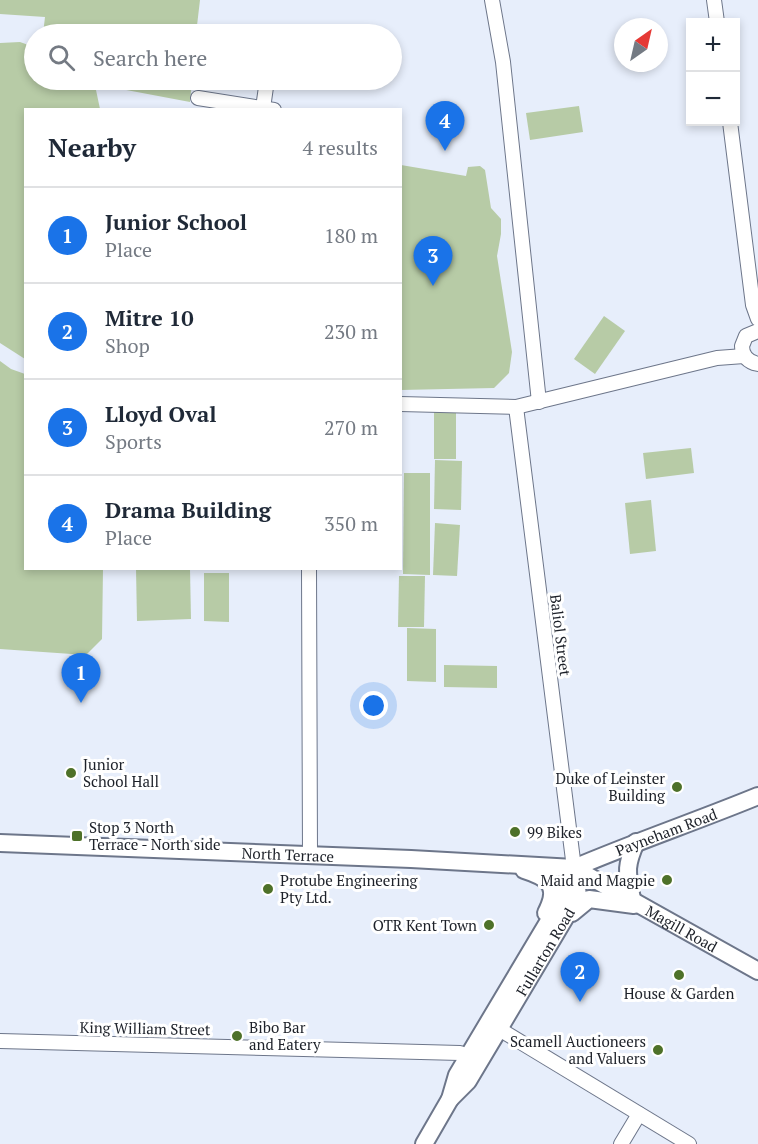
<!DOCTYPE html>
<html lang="en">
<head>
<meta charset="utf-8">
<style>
  :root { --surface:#fff; --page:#f2f2f3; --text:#1f2937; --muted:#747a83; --line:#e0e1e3; --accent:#1a73e8 }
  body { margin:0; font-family:"PT Serif",serif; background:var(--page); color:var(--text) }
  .controls { position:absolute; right:18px; top:18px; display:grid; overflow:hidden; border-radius:0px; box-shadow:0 3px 9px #0003 }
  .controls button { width:54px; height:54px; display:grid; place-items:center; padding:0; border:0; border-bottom:2px solid var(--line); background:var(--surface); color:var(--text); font:30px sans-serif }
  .compass { position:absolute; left:614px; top:18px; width:54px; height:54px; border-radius:50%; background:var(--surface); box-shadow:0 3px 9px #0003; rotate:34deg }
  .you { position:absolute; left:374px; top:706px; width:21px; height:21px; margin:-15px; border:4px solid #fff; border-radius:50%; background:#1a73e8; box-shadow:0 0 0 9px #1a73e833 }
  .badge { display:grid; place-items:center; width:39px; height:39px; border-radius:50%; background:var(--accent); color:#fff; font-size:20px; font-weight:700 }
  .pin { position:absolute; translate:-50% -50px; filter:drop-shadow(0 2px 3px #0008) }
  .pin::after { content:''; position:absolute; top:32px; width:21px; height:18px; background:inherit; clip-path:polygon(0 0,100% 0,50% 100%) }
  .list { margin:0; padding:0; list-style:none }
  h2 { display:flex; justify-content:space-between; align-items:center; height:78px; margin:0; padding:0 24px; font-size:26px }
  h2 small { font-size:20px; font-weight:400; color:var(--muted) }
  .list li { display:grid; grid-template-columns:39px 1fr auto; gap:18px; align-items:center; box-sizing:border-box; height:96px; padding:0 24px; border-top:2px solid var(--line) }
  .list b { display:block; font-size:22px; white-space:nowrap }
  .list p { margin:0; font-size:20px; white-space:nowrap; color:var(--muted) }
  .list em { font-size:20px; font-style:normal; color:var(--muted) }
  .icon { flex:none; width:33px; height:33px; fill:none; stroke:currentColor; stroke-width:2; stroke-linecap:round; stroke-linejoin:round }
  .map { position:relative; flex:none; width:758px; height:1144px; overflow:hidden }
  .search { position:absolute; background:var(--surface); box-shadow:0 3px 9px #0003; left:24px; top:24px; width:378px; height:66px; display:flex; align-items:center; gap:15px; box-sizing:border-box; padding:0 21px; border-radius:33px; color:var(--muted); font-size:22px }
  .panel { position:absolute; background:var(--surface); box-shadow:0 3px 9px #0003; left:24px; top:108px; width:378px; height:462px; border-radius:0px }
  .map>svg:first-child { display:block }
  .green { fill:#b7cba6 }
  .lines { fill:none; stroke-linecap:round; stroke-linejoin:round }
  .minor-casing { stroke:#6d768a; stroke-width:16 }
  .major-casing { stroke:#6d768a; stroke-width:20 }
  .minor { stroke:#fff; stroke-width:14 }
  .major { stroke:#fff; stroke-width:16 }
  .poi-dot { fill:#4e7129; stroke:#fff; stroke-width:2 }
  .labels { text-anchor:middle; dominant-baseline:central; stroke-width:6; stroke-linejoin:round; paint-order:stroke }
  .street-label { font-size:15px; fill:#1d2129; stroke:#fff }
  .poi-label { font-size:15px; fill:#1d2129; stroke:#fff; text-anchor:start }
</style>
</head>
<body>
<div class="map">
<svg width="758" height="1144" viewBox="0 0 758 1144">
  <rect width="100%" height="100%" fill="#e7eefb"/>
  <g class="green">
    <polygon points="0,0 200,0 196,34 43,34 45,17 0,14"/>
    <polygon points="20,42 34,47 34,80 87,80 96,90 100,109 26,110 25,359 0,343 0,43"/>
    <polygon points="111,80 192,80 190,102 121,89"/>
    <polygon points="579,106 583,132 530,140 526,113"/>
    <polygon points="401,165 466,176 468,167 480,166 485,170 491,208 501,219 501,234 497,256 512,352 509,373 494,388 401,390"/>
    <polygon points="604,316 625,331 595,374 574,359"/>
    <polygon points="0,361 11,369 25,374 26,568 103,569 102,639 86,655 0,649"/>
    <rect x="434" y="412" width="22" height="47"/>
    <polygon points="691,448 694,473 646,479 643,453"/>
    <polygon points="435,460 462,461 461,510 434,509"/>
    <polygon points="404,473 430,473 430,575 403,574"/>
    <polygon points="651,500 656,551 630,554 625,503"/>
    <polygon points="435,523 460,525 457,576 433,575"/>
    <polygon points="136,569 190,569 191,619 137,621"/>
    <polygon points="204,573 229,573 229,622 204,621"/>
    <polygon points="399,576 425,576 424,627 398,627"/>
    <polygon points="407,628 436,629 436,682 407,681"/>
    <polygon points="444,665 497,666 497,688 444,687"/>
  </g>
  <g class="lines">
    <g class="minor-casing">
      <g id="minor">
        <polyline points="492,0 503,62 539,402"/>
        <polyline points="714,0 717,22"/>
        <polyline points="198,98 274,110"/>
        <polyline points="263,108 267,80"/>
        <polyline points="730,122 753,305 758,319"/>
        <path d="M758,331L746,336L742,346C742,356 748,362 758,364"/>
        <polyline points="400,404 516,407 717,358 744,356"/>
        <polyline points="516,407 574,868"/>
        <polyline points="309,568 310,854"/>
        <polyline points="499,1029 689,1144"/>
        <polyline points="0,1041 460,1053 468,1056"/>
        <polyline points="621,1144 639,1114"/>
      </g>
    </g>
    <g class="major-casing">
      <g id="major">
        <path id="s1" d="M0,843L411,859L574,868L758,971"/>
        <path id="s2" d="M574,868C635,842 697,821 758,796"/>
        <path d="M524,870C549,878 560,886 546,913"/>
        <path d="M632,899C627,872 625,867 636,842"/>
        <polyline points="572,913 589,899 634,905"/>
        <path id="s3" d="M450,1099L468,1081L578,896L575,872"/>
        <polyline points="424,1144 450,1099 457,1075 566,892 574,868"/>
      </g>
    </g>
    <use href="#minor" class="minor"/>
    <use href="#major" class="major"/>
  </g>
  <g class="poi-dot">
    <circle cx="71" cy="773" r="6"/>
    <circle cx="677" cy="787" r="6"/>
    <circle cx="515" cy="832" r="6"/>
    <rect x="71" y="830" width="12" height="12" rx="3"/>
    <circle cx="667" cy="880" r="6"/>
    <circle cx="268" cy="889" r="6"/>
    <circle cx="489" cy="925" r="6"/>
    <circle cx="679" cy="975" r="6"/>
    <circle cx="237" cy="1036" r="6"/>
    <circle cx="658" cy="1050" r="6"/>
  </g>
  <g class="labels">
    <g class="street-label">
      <text transform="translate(561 635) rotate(83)">Baliol Street</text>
      <text stroke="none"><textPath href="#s2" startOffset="99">Payneham Road</textPath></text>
      <text stroke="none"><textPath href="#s1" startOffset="288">North Terrace</textPath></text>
      <text stroke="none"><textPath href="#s1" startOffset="698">Magill Road</textPath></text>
      <text stroke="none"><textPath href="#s3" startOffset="176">Fullarton Road</textPath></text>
      <text transform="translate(145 1028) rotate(1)">King William Street</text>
    </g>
    <g class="poi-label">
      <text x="83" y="764">Junior<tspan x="83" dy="17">School Hall</tspan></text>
      <text x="665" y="778" text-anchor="end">Duke of Leinster<tspan x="665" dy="17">Building</tspan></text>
      <text x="89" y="827">Stop 3 North<tspan x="89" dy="17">Terrace - North side</tspan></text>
      <text x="527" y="832">99 Bikes</text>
      <text x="280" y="880">Protube Engineering<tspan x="280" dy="17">Pty Ltd.</tspan></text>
      <text x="655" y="880" text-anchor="end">Maid and Magpie</text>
      <text x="477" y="925" text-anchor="end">OTR Kent Town</text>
      <text x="679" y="993" text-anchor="middle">House &amp; Garden</text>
      <text x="249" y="1027">Bibo Bar<tspan x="249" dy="17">and Eatery</tspan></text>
      <text x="646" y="1041" text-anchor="end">Scamell Auctioneers<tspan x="646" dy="17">and Valuers</tspan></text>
    </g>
  </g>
</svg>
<div class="controls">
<button>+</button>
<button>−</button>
</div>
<svg class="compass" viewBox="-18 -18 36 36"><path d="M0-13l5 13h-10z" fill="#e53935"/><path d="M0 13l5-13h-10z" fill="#747a83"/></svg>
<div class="you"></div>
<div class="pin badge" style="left:81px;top:703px">1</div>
<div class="pin badge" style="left:580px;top:1002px">2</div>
<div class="pin badge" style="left:433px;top:286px">3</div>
<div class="pin badge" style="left:445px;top:151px">4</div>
<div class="search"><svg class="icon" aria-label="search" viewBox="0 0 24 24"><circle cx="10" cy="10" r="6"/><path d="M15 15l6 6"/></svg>Search here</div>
<section class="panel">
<h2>Nearby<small>4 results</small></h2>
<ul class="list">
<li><span class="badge">1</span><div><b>Junior School</b><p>Place</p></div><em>180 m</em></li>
<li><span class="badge">2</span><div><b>Mitre 10</b><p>Shop</p></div><em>230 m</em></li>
<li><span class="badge">3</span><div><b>Lloyd Oval</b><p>Sports</p></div><em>270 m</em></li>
<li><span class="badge">4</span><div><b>Drama Building</b><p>Place</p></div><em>350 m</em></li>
</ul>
</section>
</div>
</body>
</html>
